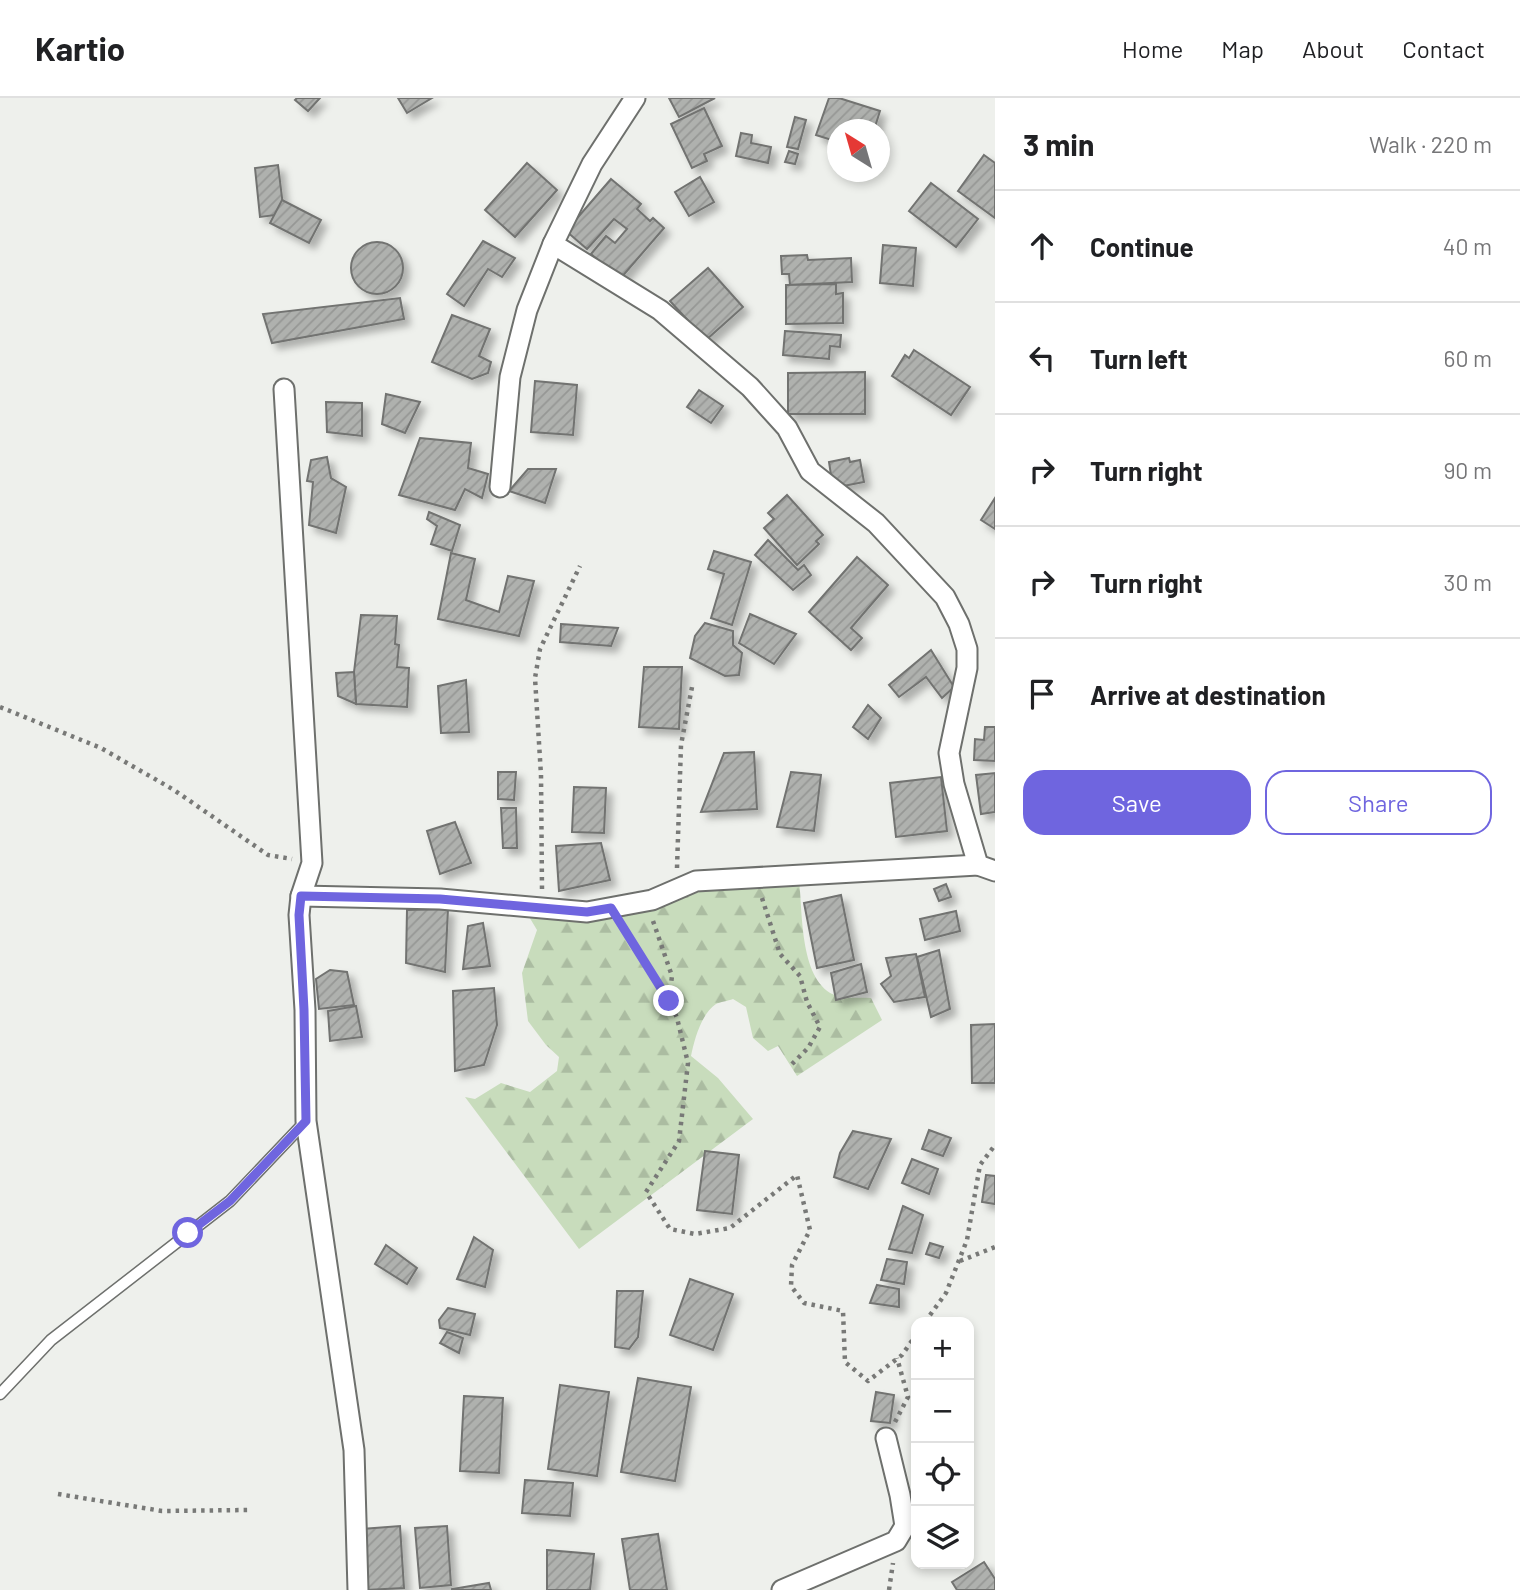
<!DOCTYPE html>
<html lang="en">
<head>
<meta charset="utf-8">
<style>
  :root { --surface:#fff; --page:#f6f6f6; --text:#202124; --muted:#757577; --line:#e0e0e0; --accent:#6f65df }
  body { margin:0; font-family:Barlow,sans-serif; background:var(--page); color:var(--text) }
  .controls { position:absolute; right:21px; bottom:21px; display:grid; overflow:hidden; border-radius:14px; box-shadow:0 4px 10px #0003 }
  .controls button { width:63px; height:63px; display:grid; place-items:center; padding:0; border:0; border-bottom:2px solid var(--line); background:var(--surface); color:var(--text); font:35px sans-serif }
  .compass { position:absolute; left:827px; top:21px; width:63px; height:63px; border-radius:50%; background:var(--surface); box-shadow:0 4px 10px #0003; rotate:323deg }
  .stop { position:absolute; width:21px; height:21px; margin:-16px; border:5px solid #6f65df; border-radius:50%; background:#fff }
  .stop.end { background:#6f65df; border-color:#fff; box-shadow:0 2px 7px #0008 }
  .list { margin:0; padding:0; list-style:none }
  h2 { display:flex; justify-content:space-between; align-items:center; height:91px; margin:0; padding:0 28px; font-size:30px }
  h2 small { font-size:23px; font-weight:400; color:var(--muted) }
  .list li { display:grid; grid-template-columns:46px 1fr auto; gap:21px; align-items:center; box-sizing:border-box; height:112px; padding:0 28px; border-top:2px solid var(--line) }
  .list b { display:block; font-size:26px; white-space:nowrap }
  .list em { font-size:23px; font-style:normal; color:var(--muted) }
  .actions { display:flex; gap:14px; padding:21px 28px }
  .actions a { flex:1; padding:16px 0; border:2px solid var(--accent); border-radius:21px; text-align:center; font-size:24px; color:var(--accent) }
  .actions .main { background:var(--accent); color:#fff }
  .icon { flex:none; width:38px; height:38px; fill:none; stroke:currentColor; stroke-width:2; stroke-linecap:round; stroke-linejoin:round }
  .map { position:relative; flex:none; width:995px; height:1492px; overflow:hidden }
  header { display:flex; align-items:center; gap:42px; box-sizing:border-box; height:98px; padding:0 35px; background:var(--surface); border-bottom:2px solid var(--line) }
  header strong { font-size:33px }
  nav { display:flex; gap:38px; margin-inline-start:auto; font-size:24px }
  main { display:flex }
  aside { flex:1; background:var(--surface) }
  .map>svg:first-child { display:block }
  .forest { fill:url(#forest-firs) }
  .building { fill:url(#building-hatch); stroke:#727371; stroke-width:2; filter:url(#shadow) }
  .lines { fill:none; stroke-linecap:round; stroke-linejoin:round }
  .service-casing { stroke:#6e706d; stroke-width:13 }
  .minor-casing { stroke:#6e706d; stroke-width:23 }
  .path { stroke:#787977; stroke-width:4.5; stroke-dasharray:3.5 5; stroke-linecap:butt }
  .service { stroke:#fff; stroke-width:10 }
  .minor { stroke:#fff; stroke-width:19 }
  .route { stroke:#6f65df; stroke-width:9 }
</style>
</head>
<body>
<header>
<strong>Kartio</strong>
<nav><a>Home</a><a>Map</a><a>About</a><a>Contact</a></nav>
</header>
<main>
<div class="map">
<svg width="995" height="1492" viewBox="0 0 995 1492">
  <defs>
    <pattern id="forest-firs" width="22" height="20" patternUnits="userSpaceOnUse" patternTransform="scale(1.75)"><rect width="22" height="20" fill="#c8dcbc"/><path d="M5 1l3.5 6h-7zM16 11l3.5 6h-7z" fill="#abbca1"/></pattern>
    <pattern id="building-hatch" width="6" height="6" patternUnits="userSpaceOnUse" patternTransform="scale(1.75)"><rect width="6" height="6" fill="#afb1ae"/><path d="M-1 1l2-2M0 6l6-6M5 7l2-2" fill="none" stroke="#969795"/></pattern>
    <filter id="shadow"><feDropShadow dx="6" dy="6" stdDeviation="3.5" flood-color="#0004"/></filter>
  </defs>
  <rect width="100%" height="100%" fill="#eef0ec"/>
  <path class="forest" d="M799,782C803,815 799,885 837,898C846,901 861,899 871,900L882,922L797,978L778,948L768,953L753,940L746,909L733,901C728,903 720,904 716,906C701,916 694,943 691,958L718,980L753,1021L579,1151L465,999L475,1001L501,985L530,994L557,973L559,959L546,947L528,923L522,875L537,832L522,807L587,814L696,783Z"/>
  <g class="building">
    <polygon points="297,0 320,0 308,13 295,2"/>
    <polygon points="398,0 432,0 407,15"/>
    <polygon points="669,0 715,0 679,19"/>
    <polygon points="829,0 839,0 880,13 874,32 838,32 838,44 816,37"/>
    <polygon points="704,10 722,48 704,56 707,63 692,70 671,26"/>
    <polygon points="795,19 806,22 798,51 787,49"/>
    <polygon points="741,35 752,37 751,45 771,49 768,65 736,58"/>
    <polygon points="789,53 798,56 795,66 785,64"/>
    <polygon points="984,57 995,65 995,120 958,93"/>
    <polygon points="527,65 557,92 515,139 485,112"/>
    <polygon points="278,67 284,116 260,119 255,70"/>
    <polygon points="700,79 714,104 689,118 675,94"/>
    <polygon points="611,81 641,106 637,111 650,123 653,120 664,130 620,181 591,156 606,138 615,145 627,131 614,121 587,151 566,133"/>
    <polygon points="931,85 978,121 956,149 909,113"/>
    <polygon points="282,102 321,122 309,145 270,125"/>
    <polygon points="483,143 515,160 502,179 488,171 464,208 447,196"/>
    <circle cx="377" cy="170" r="26"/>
    <polygon points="883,147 916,150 913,188 880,185"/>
    <polygon points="807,157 808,162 851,160 852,184 790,187 789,176 782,176 781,158"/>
    <polygon points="708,170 743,209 706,242 670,203"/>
    <polygon points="836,186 836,196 843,195 843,225 786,226 786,187"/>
    <polygon points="400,200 404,221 272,245 263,216"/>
    <polygon points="452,217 490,231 479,258 491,264 488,275 472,281 432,264"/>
    <polygon points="785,233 841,237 840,249 830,248 829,261 783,257"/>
    <polygon points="914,252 970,289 951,317 892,278 905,257 909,260"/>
    <polygon points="865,274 865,316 788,316 788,275"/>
    <polygon points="535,283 577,287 573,337 531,334"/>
    <polygon points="699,292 723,308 711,325 687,309"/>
    <polygon points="386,296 420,304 405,335 382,326"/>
    <polygon points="326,304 362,305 362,338 327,334"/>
    <polygon points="420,340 471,345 468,370 488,376 482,400 465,391 455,412 399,397"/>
    <polygon points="327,359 331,380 346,389 336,435 309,427 313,384 307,383 311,362"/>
    <polygon points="849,360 850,364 860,362 864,384 833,390 829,364"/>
    <polygon points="528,371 556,371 545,405 509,393"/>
    <polygon points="787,397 823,437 816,443 819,446 797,467 764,430 774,421 768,415"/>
    <polygon points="995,400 995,431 981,422"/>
    <polygon points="429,414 460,427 452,453 431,446 437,428 427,421"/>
    <polygon points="768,442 798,472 804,467 811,477 793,492 755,457"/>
    <polygon points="714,453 751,464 732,527 711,520 724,476 708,471"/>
    <polygon points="451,455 475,461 466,502 499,514 508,478 534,483 519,538 438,521"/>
    <polygon points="857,459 888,487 851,530 862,540 851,552 809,514"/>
    <polygon points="750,516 796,536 774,566 739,545"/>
    <polygon points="361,517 397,518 395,546 399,547 397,569 409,570 407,609 356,606 354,574"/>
    <polygon points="705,525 733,533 733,547 742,555 739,577 725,578 690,560 695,538"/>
    <polygon points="561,526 618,530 611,548 560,544"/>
    <polygon points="931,552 954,589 942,600 926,579 899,599 889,587"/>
    <polygon points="644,569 682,569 679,631 639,629"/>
    <polygon points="354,574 356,606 338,598 336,575"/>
    <polygon points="466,582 469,634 441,635 438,588"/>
    <polygon points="868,607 881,620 868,641 853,629"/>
    <polygon points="985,629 995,629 995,663 974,662 975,641 984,642"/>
    <polygon points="754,654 757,711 701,714 724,655"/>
    <polygon points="498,674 516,674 514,702 498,701"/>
    <polygon points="791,674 821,677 814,733 777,729"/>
    <polygon points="995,675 995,714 981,716 976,677"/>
    <polygon points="941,679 947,733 896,739 890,685"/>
    <polygon points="574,689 606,690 604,735 572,734"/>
    <polygon points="501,710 516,710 517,750 503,750"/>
    <polygon points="455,724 471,765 440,776 427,733"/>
    <polygon points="601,745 610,782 559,793 556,748"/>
    <polygon points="946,786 951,799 939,803 934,791"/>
    <polygon points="841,797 854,862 817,870 804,805"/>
    <polygon points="448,811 445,874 406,865 407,812"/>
    <polygon points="956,813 960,833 925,842 920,821"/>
    <polygon points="483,825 490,868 463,871 468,828"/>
    <polygon points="939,852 950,911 931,919 917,859"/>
    <polygon points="916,856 925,899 894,904 881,886 891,878 886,860"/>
    <polygon points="861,866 867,894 836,902 831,875"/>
    <polygon points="330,872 347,874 354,907 319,911 316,881"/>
    <polygon points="494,890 497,927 484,967 455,973 453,893"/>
    <polygon points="356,908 362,939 330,943 328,913"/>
    <polygon points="995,926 995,985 972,985 971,927"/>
    <polygon points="929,1032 951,1040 943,1058 922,1051"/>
    <polygon points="853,1033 891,1041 868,1091 834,1079 840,1055"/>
    <polygon points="705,1053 739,1057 732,1116 697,1112"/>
    <polygon points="912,1061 938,1071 929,1096 902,1085"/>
    <polygon points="986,1077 995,1078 995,1106 982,1104"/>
    <polygon points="903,1108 923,1117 912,1155 889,1151"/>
    <polygon points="474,1139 493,1152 485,1189 457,1181"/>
    <polygon points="930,1145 943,1149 939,1160 926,1156"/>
    <polygon points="386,1147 417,1170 407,1186 375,1166"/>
    <polygon points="887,1161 907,1164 904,1186 881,1182"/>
    <polygon points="690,1181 733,1196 713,1252 670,1237"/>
    <polygon points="877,1187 899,1191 899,1209 870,1205"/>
    <polygon points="617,1193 643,1193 638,1239 629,1251 615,1249"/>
    <polygon points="448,1210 475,1216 470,1237 440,1230 439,1222"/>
    <polygon points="447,1234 463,1240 459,1255 440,1245"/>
    <polygon points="638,1280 691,1289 675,1383 621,1374"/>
    <polygon points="560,1287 609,1294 597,1378 548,1371"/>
    <polygon points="876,1294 894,1297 890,1325 871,1323"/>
    <polygon points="464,1298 503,1300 499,1375 460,1373"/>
    <polygon points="525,1382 573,1385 570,1418 522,1415"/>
    <polygon points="400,1428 404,1490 366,1492 362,1431"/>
    <polygon points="447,1428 451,1487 420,1490 415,1430"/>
    <polygon points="658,1436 667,1492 630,1492 622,1441"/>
    <polygon points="547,1452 594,1456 590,1492 547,1492"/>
    <polygon points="984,1464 995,1481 995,1492 957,1492 952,1484"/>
    <polygon points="489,1485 491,1492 452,1492 452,1491"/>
  </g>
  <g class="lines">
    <g class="service-casing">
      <polyline id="service" points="0,1296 51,1242 230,1103 305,1024"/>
    </g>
    <g class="minor-casing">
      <g id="minor">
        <polyline points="635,0 592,66 553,146 660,212 750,289 787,330 810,373 876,425 945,499 959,526 967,551 967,570 949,655 954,686 978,767 995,773"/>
        <polyline points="284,291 312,765 301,798 299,817 305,912 306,1023 354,1352 358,1492"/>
        <polyline points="500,389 510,279 527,212 553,146"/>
        <polyline points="301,798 440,801 587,814 652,802 696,783 978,767"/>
        <polyline points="782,1492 896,1443 905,1428 900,1397 886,1340"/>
      </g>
    </g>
    <g class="path">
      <polyline points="0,609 101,650 174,692 268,757 292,761"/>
      <polyline points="677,770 681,647 692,589"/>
      <polyline points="542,791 541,677 535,580 540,551 580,468"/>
      <polyline points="762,800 780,856 800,878 807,904 820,929 808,950 790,968"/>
      <polyline points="653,823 672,878 669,902"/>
      <polyline points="623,828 666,895 677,920 688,965 679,1043 646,1094 670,1131 695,1136 730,1130 797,1077 810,1132 792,1167 791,1188 804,1205 843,1213 845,1264 868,1283 902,1257 916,1237"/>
      <polyline points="960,1163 995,1149"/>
      <polyline points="925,1224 946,1195 967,1142 980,1067 995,1047"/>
      <polyline points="895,1324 908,1299 897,1260"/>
      <polyline points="58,1396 162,1413 248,1412"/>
      <polyline points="889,1492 893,1465"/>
    </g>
    <use href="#service" class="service"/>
    <use href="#minor" class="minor"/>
  </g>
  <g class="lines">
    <polyline class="route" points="188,1135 230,1103 306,1023 304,912 299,817 301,798 440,801 587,814 611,810 669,903"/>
  </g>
</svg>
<div class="controls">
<button>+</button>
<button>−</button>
<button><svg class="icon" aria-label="locate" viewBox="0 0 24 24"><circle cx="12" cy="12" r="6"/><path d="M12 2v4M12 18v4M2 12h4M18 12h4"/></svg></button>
<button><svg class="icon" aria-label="layers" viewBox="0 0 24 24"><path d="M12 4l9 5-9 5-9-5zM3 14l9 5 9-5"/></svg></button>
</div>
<svg class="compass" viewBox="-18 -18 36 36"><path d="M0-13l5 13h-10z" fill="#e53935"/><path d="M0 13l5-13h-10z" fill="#757577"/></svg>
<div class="stop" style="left:188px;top:1135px"></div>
<div class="stop end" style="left:669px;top:903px"></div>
</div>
<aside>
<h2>3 min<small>Walk · 220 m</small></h2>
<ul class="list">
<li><svg class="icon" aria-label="ahead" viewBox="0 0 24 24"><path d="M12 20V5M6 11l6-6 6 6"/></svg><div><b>Continue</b></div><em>40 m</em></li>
<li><svg class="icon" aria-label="left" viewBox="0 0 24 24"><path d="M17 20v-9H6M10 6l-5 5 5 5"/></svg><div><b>Turn left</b></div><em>60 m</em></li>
<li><svg class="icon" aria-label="right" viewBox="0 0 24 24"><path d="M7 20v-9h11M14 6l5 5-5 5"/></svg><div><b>Turn right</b></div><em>90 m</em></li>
<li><svg class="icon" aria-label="right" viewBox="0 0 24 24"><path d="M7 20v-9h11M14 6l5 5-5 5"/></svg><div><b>Turn right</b></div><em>30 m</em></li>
<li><svg class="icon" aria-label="arrive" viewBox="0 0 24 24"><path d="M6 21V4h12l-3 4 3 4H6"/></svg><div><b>Arrive at destination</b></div></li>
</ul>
<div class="actions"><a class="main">Save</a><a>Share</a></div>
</aside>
</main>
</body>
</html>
